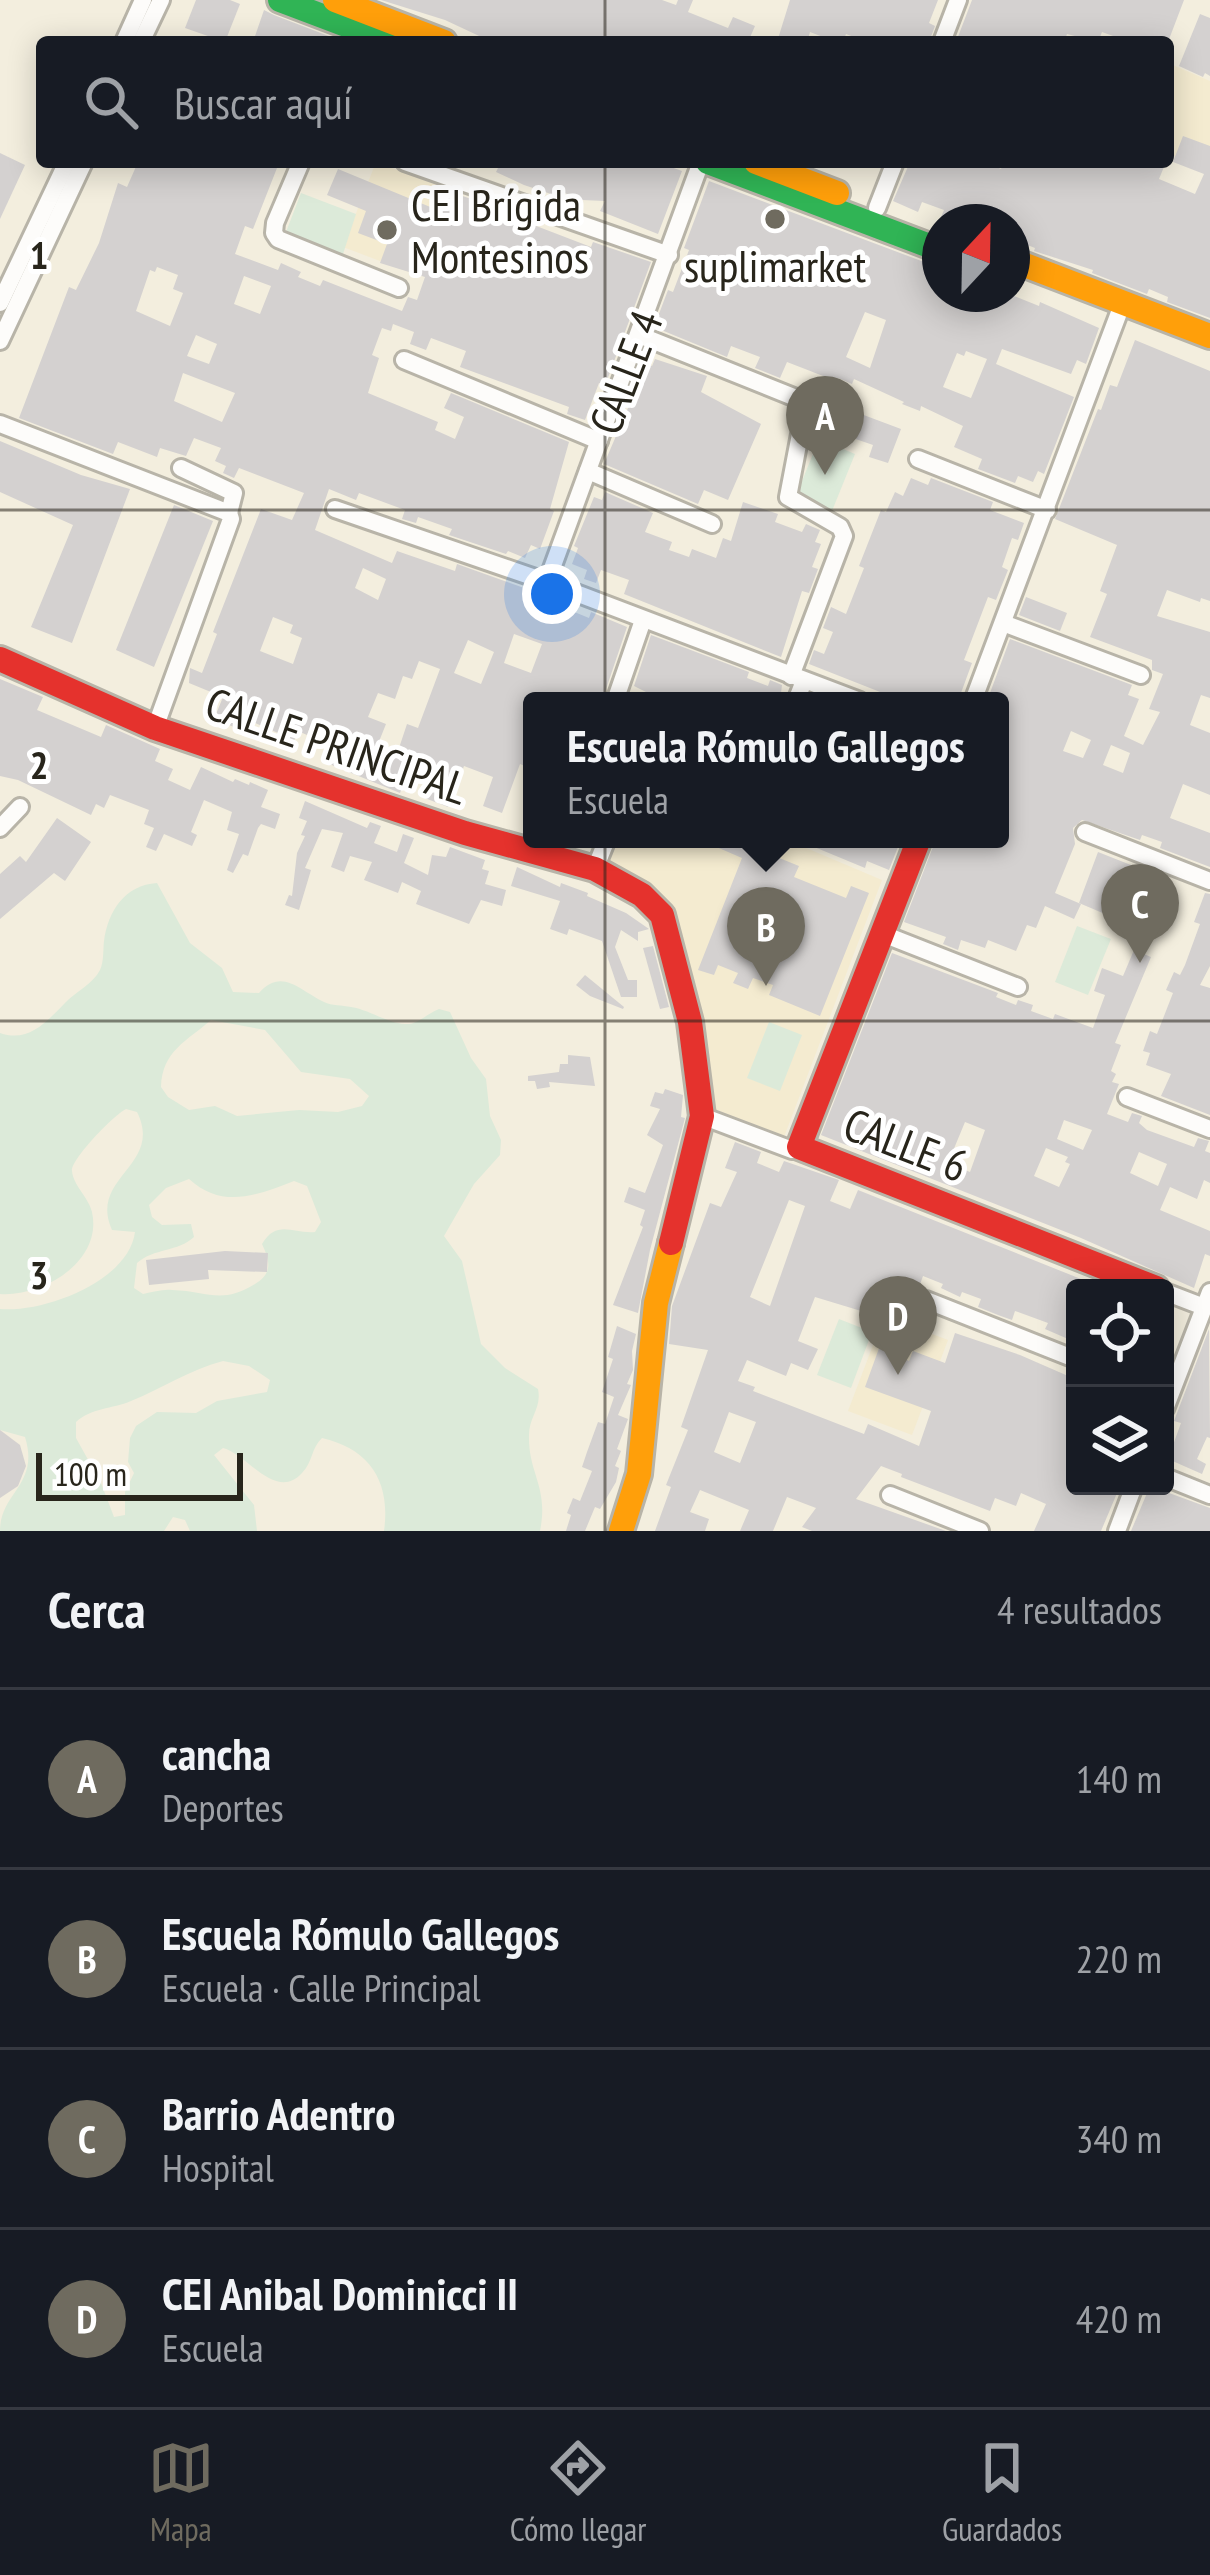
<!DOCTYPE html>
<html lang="es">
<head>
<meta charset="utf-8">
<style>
  :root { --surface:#171b24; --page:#242831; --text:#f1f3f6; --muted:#9ea1a6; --line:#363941; --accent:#6f6b5f }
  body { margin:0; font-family:"PT Sans Narrow",sans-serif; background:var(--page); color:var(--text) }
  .controls { position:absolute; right:36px; bottom:36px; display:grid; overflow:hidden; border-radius:12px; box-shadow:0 6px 30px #0003 }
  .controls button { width:108px; height:108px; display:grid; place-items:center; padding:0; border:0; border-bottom:3px solid var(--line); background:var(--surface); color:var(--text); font:60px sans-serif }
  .compass { position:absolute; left:922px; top:204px; width:108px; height:108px; border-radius:50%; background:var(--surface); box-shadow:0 6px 30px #0003; rotate:22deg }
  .scale { position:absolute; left:36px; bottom:30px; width:207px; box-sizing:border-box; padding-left:12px; border:6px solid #28251b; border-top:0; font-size:33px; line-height:42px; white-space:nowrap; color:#28251b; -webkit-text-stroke:9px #fff; paint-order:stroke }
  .you { position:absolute; left:552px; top:594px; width:42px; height:42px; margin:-30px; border:9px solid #fff; border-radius:50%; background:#1a73e8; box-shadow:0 0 0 18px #1a73e833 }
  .badge { display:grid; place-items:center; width:78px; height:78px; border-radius:50%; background:var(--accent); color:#fff; font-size:39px; font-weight:700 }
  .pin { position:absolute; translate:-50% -99px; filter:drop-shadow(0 3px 6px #0008) }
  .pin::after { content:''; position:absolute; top:63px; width:42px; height:36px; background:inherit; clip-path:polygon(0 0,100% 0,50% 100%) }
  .popup { position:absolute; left:523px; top:692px; width:486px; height:156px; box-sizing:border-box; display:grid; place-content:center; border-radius:12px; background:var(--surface); filter:drop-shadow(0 3px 9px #0005); font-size:39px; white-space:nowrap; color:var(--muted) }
  .popup b { font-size:45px; color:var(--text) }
  .popup::after { content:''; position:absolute; left:50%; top:100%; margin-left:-24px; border:24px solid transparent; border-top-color:var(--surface) }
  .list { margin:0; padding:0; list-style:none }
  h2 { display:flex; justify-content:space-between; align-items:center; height:156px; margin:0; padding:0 48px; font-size:51px }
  h2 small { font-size:39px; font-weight:400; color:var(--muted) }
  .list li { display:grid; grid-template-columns:78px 1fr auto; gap:36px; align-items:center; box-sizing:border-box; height:180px; padding:0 48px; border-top:3px solid var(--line) }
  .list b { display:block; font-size:45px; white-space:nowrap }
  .list p { margin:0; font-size:39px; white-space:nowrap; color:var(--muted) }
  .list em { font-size:39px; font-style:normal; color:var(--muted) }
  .icon { flex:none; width:66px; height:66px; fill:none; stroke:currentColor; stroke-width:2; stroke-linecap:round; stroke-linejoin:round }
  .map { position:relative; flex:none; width:1210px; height:1531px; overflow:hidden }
  .search { position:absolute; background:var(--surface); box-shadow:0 6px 30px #0003; left:36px; right:36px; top:36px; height:132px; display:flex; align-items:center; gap:30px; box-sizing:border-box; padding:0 42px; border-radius:12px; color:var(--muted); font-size:45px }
  .sheet { height:876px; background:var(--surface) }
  nav { display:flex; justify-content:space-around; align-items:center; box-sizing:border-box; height:168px; border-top:3px solid var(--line); background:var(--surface); font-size:33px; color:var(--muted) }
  nav a { display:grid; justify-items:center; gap:6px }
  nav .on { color:var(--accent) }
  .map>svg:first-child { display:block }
  .built { fill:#f4ebd0 }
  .green { fill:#dcead9; fill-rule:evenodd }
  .building { fill:#d4d1d0; fill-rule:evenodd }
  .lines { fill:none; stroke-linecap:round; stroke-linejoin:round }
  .street-casing { stroke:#b8b4a8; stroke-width:22 }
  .fast-casing { stroke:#b8b4a8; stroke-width:30 }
  .slow-casing { stroke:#b8b4a8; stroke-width:30 }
  .jam-casing { stroke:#b8b4a8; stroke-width:30 }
  .street { stroke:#fdfcfa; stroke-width:16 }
  .fast { stroke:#30b455; stroke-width:24 }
  .slow { stroke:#ff9f0a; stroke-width:24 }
  .jam { stroke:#e5322d; stroke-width:24 }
  .grid { fill:none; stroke:#28251b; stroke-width:3; stroke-opacity:0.55 }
  .poi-dot { fill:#6f6b5f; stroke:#fff; stroke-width:4.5 }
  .labels { text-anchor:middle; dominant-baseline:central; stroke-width:10; stroke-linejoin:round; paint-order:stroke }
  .poi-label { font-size:45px; fill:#28251b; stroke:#fff; text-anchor:start }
  .street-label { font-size:45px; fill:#28251b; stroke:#fff }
  .grid-label { font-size:39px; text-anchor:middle; font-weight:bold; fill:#28251b; stroke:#fff; stroke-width:10; stroke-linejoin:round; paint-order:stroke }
</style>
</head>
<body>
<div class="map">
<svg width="1210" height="1531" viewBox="0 0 1210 1531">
  <rect width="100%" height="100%" fill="#f3eede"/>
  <g class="built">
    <polygon points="1168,63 1210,81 1210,170 1168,153"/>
    <polygon points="376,162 442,187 409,272 343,247"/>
    <polygon points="618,839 785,839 882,880 784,1137 707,1106 672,908 609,861"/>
    <polygon points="884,1316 948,1340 912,1435 848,1411"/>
  </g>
  <g class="green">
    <polygon points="301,193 356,214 343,254 286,232"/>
    <polygon points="819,439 855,454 832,511 796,496"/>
    <path d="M157,883L190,943L222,968L233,992L259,993C282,967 300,991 324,1002C332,1006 342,1005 351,1007C370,1010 387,1023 405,1024C418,1025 426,1014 439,1009L450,1012L471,1058L486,1079L490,1116L501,1140L500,1155L474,1184L444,1236L462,1261L481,1344L505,1368L538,1389C542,1408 529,1417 529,1435C528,1474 549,1486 540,1531H384C391,1482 370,1449 322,1438C311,1448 313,1462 302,1473C276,1502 247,1454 223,1448L214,1455L254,1505L257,1531H190L185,1520L173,1517L164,1531H0C0,1492 40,1485 25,1437L0,1430V1309C44,1313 129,1281 135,1232L112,1230C88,1177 164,1166 137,1112L126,1109C114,1115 71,1159 72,1171C73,1185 89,1198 92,1212C103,1262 42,1297 0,1294V1033C29,1043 46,1022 65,1003C75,992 93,984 100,970C104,962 103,949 104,941C108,911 125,885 157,883ZM211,1020L265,1030L301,1072L350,1079L369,1096L362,1106L338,1112L299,1110L237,1116L215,1106L189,1110L168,1097L161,1087C162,1051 187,1041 211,1020ZM189,1179C222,1209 256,1196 294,1181L307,1186L321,1222L315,1232C293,1234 277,1219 262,1244C270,1261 273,1273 255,1284C221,1305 208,1291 172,1290C163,1289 153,1292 143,1294L134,1288L137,1263C154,1248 178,1252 194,1237L191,1224L162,1225L152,1217L149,1205L166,1188ZM223,1361L249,1366L270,1380L267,1392L217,1401L196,1413L157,1412L136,1426L130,1438L128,1462L134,1473L125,1492V1515L114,1517L101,1483L76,1438V1422C91,1408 112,1409 131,1401C163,1388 189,1370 223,1361Z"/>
    <polygon points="1077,926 1111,939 1088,995 1055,982"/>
    <polygon points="769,1022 802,1035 780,1091 747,1078"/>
    <polygon points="839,1319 872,1332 851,1388 817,1375"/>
  </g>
  <g class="building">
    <polygon points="196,0 230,0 240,4 225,42 185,28"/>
    <polygon points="381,0 662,0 676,5 678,0 693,0 688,12 728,28 733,17 755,26 748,42 492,42 445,20"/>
    <polygon points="790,0 938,0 929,23 935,26 929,42 867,42 846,34 843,42 836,42 810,32 807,42 777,42"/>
    <polygon points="972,0 1184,0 1168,42 1130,42 1102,32 1098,42 1067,34 1064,42 956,42"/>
    <polygon points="264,10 274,15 344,42 253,42"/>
    <polygon points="1200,14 1210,18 1210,76 1205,73 1203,77 1179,66"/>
    <polygon points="1183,136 1210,146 1210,318 1167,302 1168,297 1149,289 1147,294 1092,273 1093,270 1034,251 1035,248 1012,239 1012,222 975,222 957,214 954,222 941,217 944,210 922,202 918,212 893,201 910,162 986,162 1001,169 1004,162 1166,162 1159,179 1195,194 1204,174 1173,162"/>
    <polygon points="0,153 25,165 0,219"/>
    <path d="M138,162H263L277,168L253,229L245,226L235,254L278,270L281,263L301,272L298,277L320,286L323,280L402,311L408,297L417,300L425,277L380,263L387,244L358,233L366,211L327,195L338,169L440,211L448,191L483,203L482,207L516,222L518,219L591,247L593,242L651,262L609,375L605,385L599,383L585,420L567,414L569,407L460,367L466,351L431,338L426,350L410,344L414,332L393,324L391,331L382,328L372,355L379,358L368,393L438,422L435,430L455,439L464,417L444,408L451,393L569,442L550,509L554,511L540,549L531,545L525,558L508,551L506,554L449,535L452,529L418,517L416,523L402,519L405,510L359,493L356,500L329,489L315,530L392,563L397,551L455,571L457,564L569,604L567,609L589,618L591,612L627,627L602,701H532V769L520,764L502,813L483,806L493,777L464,766L448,807L422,797L432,772L411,764L400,793L322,761L333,734L311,725L307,735L298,731L291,748L282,745L285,736L244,718L239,729L214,719L223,697L189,683L190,668L202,673L217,634L213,632L261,509L292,520L304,493L239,468L234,478L223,473L226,466L215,461L221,448L194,438L186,456L160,448L157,457L118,442L113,454L19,418L69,287L76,290L99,243L118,183L127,187ZM157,267L178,275L173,289L183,293L170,326L136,311L150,270L155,272ZM244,276L271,286L260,314L234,304ZM196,335L217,344L209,364L187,356ZM183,373L235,393L222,422L174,401ZM363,568L386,579L378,600L355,588ZM273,617L293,625L290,633L302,638L293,664L260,651ZM514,634L542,644L531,673L504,663ZM468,640L494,652L481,684L454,673ZM419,661L440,669L418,728L407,724L398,751L378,744L386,724L368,717L378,693L395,699L403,676L412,679Z"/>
    <polygon points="501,162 657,162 682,171 658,234 600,211 605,201 582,200 562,192 560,197 524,185 496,172"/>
    <path d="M709,181L940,268V294H1009L1039,306L1040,302L1099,328L1086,364L1077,360L1071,374L1002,349L996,364L1074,397L1044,474L1038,471L1033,482L1018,476L1015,483L978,469L982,459L954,447L963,426L921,406L920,411L902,404L904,402L854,379L852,384L838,378L836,381L787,362L780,378L755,368L760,357L731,346L727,357L654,327L668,290L673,292L689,250L684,248ZM865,312L886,320L870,368L846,357ZM966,351L987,359L971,398L943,387L957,353L964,356Z"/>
    <path d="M1135,340L1210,371V601L1201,598L1200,602L1167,590L1157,616L1210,632V698L1201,695L1190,725L1210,733V795L1183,784L1170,818L1210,833V867L1160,848L1162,842L1142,835L1140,840L1082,820L1073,828L1075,844L1055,893L1081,904L1074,919L1045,906L1036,928L1027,925L1016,951L988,940L985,948L961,940L958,950L943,944L946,937L904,922L936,839H1000V701H987L1010,639L1132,685L1128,695L1139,699L1124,736L1143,745L1160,712L1149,709L1163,674L1152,670V660L1090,637L1107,594L1100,591L1117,545L1055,519L1098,409L1101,410L1110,385L1117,387ZM1071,731L1091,740L1083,758L1063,751ZM1111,745L1130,753L1123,773L1103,765Z"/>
    <polygon points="655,359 707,376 701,392 761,424 728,500 704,490 698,504 604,464 640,380 635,378 641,361 652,366"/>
    <polygon points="853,411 901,429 888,463 869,457 873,445 844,435"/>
    <polygon points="0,441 81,475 130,489 72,643 31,627 73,525 0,492"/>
    <polygon points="911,478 928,485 931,478 993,502 990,510 1024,523 1018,540 1012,538 1002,567 1008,570 996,600 988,597 964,660 972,663 958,701 931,701 917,695 915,701 903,701 809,664 814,650 824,654 833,632 823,628 831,607 846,614 864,568 859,566 881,510 886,512 895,492 903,496"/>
    <polygon points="605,492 653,513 645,532 672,542 669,550 689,557 692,549 716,558 723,538 731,541 743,502 778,514 775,522 802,532 806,524 820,530 815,542 821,544 812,567 818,569 809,593 802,591 781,657 624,594 629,580 601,570 596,583 584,579 587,570 572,564 578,548 574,546 594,497 602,500"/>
    <polygon points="174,505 213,521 154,667 116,650"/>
    <polygon points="1026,597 1067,613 1060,631 1019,615"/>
    <polygon points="651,635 749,672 747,678 768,686 770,680 782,685 780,701 732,701 704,694 702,701 652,701 654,696 634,686"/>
    <polygon points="0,679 43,697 37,710 101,737 106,725 160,749 155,761 173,769 168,780 190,790 201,767 233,782 235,779 249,785 250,782 268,790 261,807 280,814 275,829 261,824 258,828 248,856 243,854 233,873 227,870 239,834 227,830 232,812 204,800 191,832 197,835 192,846 164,834 156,851 146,847 154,828 144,824 149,810 110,795 104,808 96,804 91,815 18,780 0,776"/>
    <polygon points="305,801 367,828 370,822 381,826 374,843 397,852 403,834 414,838 404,863 428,875 432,855 446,857 450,847 485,860 482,869 489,871 485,884 506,890 502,906 481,900 469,924 416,904 421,891 402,882 398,893 364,880 372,862 350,856 344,872 331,867 343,833 322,829 305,868 311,870 299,910 285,905 289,895 292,896 297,853 305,836 301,835 307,821 299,818"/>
    <polygon points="57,818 91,842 65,881 54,873 0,919 0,874 20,856 26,862"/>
    <path d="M698,839H743L742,843L799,866L794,877L846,898L851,886L869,893L820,1016L769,995L773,985L753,978L748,989L733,983L738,973L718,965L714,975L698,970L742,858ZM768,891L802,910L791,937L755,923Z"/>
    <polygon points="795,839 901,839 889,870 867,861 865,868"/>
    <polygon points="1098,852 1141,869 1139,875 1147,878 1139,900 1147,903 1138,928 1079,903"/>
    <polygon points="517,867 560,887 561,883 588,893 587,896 626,913 649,929 638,932 638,941 621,930 615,947 628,980 637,980 637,997 621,997 602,941 569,929 567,935 550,929 560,901 511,886"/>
    <polygon points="1205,893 1210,894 1210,966 1200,985 1210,988 1210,1115 1161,1096 1171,1074 1146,1065 1150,1053 1143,1051 1150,1031 1157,1034 1173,993 1166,990 1174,972 1180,975 1185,965 1200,924 1194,922"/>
    <polygon points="653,946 669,1007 660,1009 643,948"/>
    <path d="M1134,950L1151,957L1115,1043L1121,1045L1111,1071L1116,1074L1112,1082L1119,1084L1107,1114L1128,1122L1132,1113L1142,1116L1139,1123L1147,1130L1194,1147L1198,1138L1209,1141L1205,1151L1210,1153V1183L1204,1180L1197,1199L1170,1187L1160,1210L1210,1231V1256L1205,1254L1194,1288L1081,1238L821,1135L892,953L998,993L996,997L1016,1005L1018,1000L1033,1005L1031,1011L1053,1019L1055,1014L1093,1028L1105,995L1094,991L1102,968L1123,976ZM1064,1120L1092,1130L1083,1150L1057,1139ZM965,1122L985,1130L970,1172L948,1163ZM1046,1148L1068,1157L1065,1162L1070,1164L1059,1187L1034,1176ZM1139,1152L1167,1164L1158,1186L1130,1173Z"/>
    <polygon points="585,975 624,1007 623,1009 590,996 576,985"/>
    <polygon points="568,1055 590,1057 595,1086 549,1082 550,1087 537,1089 535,1081 528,1081 528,1076 559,1072 560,1064 568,1064"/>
    <polygon points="665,1089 683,1095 681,1117 685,1118 650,1250 638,1313 613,1305 643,1227 640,1225 645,1210 624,1202 629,1187 645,1193 650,1180 663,1145 647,1135 660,1109 650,1106 655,1092 663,1094"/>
    <path d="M735,1142L761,1152L757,1163L779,1172L784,1161L839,1180L830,1201L850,1209L858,1190L1101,1287L1075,1288L1071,1317L1075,1318V1342L1045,1329L1048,1323L1015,1311L1012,1320L998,1315L978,1307L981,1299L962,1292L960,1297L941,1288L943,1284L923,1276L907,1320L874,1307L871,1314L815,1297L798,1341L818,1349L808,1370L791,1363L786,1376L747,1360L738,1381L755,1387L753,1391L864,1434L868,1424L919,1446L931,1411L865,1387L882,1340L897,1345L894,1354L909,1361L913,1351L945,1363L955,1333L1020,1355L1075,1379V1486H1120L1101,1531H1034L1046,1504L1021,1493L1016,1506L995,1498L990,1511L901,1477L902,1474L881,1466L856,1499L946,1531H812L802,1527L816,1508L787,1497L773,1531H740L749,1510L700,1490L690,1512L709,1519L705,1531H655L671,1487L666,1485L688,1430L681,1427L708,1350L669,1344L672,1306L710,1203L721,1207L737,1172L725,1168ZM789,1200L805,1206L770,1306L750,1297ZM729,1412L756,1422L740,1463L714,1452Z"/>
    <polygon points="225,1251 268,1253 267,1272 208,1270 209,1279 149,1285 146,1260"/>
    <polygon points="617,1326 636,1334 632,1351 633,1370 627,1384 631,1385 618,1415 628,1419 617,1449 621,1451 615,1466 619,1468 616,1482 600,1509 595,1507 585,1531 566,1531 571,1515 567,1513 573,1498 580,1501 592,1471 582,1467 587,1452 598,1422 605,1424 614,1397 602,1392 613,1359 608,1357"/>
    <polygon points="1209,1329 1210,1438 1207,1437 1197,1459 1206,1464 1202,1474 1168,1459 1181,1423 1174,1421"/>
    <polygon points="0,1430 20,1445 26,1466 18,1486 0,1498"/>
    <polygon points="1150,1486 1210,1508 1210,1531 1131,1531"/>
  </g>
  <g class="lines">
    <g class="street-casing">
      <g id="street">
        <polyline points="124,42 143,0"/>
        <polyline points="141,42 161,0"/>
        <polyline points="942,42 958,0"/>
        <polyline points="301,162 275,223 274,233 278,239 399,288"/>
        <polyline points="405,162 669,255"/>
        <polyline points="877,208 895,162"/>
        <polyline points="0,303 67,162"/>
        <polyline points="639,335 801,400 805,408 788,497 840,527 844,536 791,676"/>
        <polyline points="0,341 84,162"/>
        <polyline points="404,360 599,441"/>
        <polyline points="0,424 229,513 231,519 155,728"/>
        <polyline points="918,459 1047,510"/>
        <polyline points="181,468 234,493 229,513"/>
        <polyline points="588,471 712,524"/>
        <polyline points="335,509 547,582 860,701"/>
        <polyline points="547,582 701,162"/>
        <polyline points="1003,623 1141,675"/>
        <polyline points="615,701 643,620"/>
        <polyline points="796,701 804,681"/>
        <polyline points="973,701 1123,302"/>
        <polyline points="0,828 20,807"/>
        <polyline points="1085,832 1210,881"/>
        <polyline points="595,869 607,839"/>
        <polyline points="883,934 1018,987"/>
        <polyline points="1127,1097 1210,1129"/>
        <polyline points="702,1116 792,1150 799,1147"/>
        <polyline points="1165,1292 1204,1307"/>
        <polyline points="926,1300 1075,1359"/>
        <polyline points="1165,1409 1210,1292"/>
        <polyline points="1165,1477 1210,1495"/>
        <polyline points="890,1495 980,1531"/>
        <polyline points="1117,1531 1134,1486"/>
      </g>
    </g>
    <g class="fast-casing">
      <g id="fast">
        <polyline points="280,0 391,42"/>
        <polyline points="708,162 940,250"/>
      </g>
    </g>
    <g class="slow-casing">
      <g id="slow">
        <polyline points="335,0 444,42"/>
        <polyline points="756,162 837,193"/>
        <polyline points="1012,260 1210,336"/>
        <polyline points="621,1531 639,1474 656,1303 671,1243"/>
      </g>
    </g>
    <g class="jam-casing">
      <g id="jam">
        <polyline points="0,659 155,728 465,833 595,869 642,895 662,915 690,1022 702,1116 671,1243"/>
        <polyline points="919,839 799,1147 1156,1288"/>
      </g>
    </g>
    <use href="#street" class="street"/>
    <use href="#fast" class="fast"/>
    <use href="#slow" class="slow"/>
    <use href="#jam" class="jam"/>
  </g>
  <path class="grid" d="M605,0V42M605,162V1531M0,510H1210M0,1021H1210"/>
  <g class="poi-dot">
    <circle cx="775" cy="219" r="12"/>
    <circle cx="387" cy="230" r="12"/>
  </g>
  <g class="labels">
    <g class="poi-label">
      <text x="411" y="204">CEI Brígida<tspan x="411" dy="52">Montesinos</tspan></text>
      <text x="775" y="265" text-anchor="middle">suplimarket</text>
    </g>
    <g class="street-label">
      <text transform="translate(625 372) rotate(-69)">CALLE 4</text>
      <text transform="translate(337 745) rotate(19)">CALLE PRINCIPAL</text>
      <text transform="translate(906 1144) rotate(21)">CALLE 6</text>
    </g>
  </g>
  <g class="grid-label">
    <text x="39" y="269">1</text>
    <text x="39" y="779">2</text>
    <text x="39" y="1289">3</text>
  </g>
</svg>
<div class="controls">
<button><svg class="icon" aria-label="locate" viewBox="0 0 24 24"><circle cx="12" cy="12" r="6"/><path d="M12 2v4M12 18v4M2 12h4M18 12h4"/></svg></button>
<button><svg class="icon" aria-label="layers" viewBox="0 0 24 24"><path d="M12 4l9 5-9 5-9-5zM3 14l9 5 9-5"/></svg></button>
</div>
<svg class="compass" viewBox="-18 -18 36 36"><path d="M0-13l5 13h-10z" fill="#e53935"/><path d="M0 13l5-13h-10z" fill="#9ea1a6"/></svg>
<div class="scale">100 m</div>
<div class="you"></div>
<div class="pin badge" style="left:825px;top:475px">A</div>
<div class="pin badge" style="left:766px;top:986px">B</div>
<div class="popup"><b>Escuela Rómulo Gallegos</b>Escuela</div>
<div class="pin badge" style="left:1140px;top:963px">C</div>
<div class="pin badge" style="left:898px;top:1375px">D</div>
<div class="search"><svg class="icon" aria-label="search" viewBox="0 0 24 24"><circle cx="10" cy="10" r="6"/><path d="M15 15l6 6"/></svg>Buscar aquí</div>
</div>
<section class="sheet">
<h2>Cerca<small>4 resultados</small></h2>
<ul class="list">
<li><span class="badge">A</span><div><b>cancha</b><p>Deportes</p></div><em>140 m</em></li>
<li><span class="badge">B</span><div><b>Escuela Rómulo Gallegos</b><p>Escuela · Calle Principal</p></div><em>220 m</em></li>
<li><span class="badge">C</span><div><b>Barrio Adentro</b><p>Hospital</p></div><em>340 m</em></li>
<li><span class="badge">D</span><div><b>CEI Anibal Dominicci II</b><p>Escuela</p></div><em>420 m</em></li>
</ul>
</section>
<nav>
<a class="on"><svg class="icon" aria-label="map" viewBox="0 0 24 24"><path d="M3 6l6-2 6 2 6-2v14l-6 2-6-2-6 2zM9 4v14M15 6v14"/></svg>Mapa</a>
<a><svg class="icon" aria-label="directions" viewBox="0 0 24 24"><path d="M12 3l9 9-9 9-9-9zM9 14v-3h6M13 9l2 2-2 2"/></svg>Cómo llegar</a>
<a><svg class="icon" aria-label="saved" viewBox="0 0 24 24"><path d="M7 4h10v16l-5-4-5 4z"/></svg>Guardados</a>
</nav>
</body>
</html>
